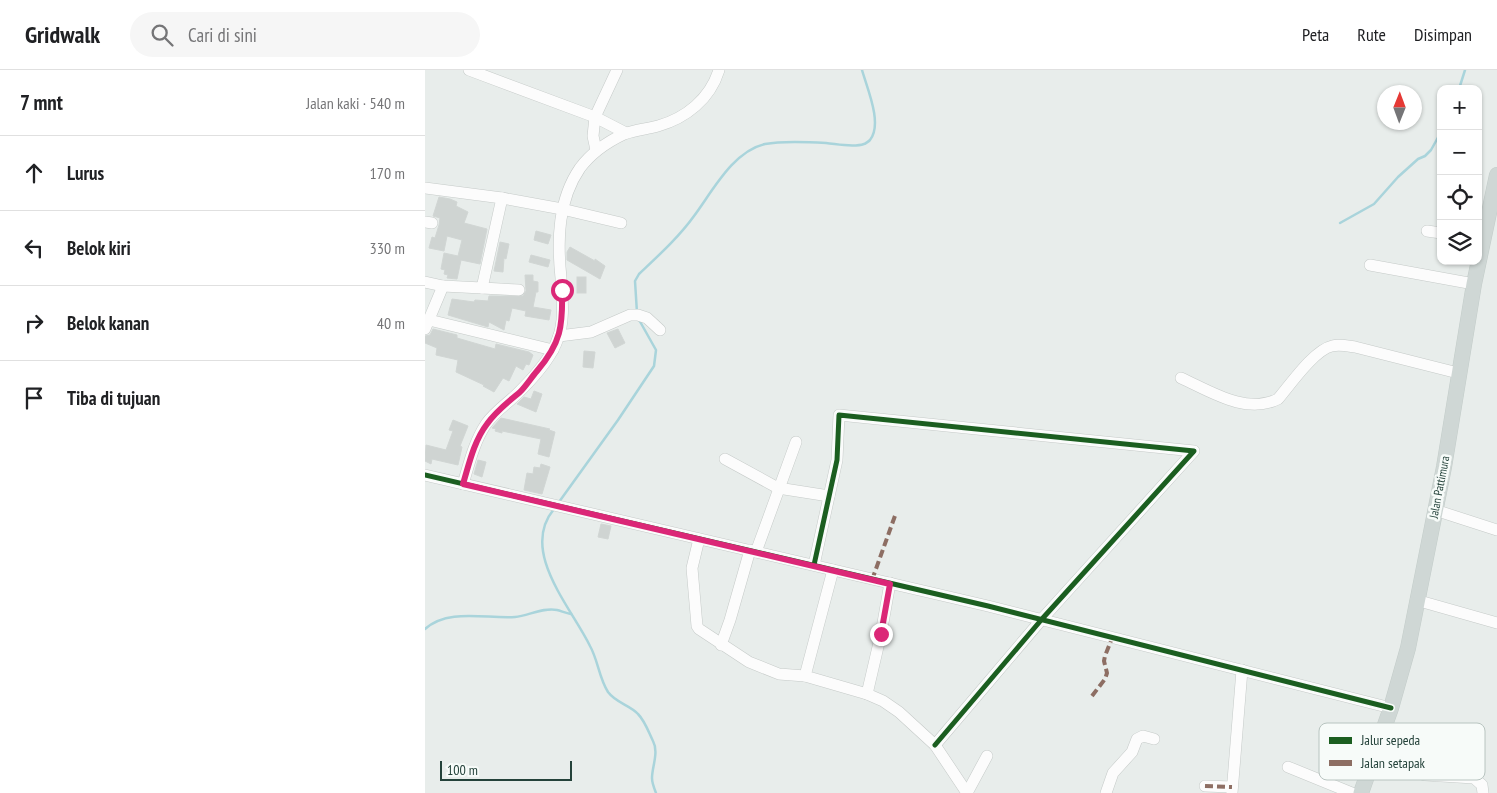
<!DOCTYPE html>
<html lang="id">
<head>
<meta charset="utf-8">
<style>
  :root { --surface:#fff; --page:#f6f6f6; --text:#202124; --muted:#757577; --line:#e0e0e0 }
  body { margin:0; font-family:"PT Sans Narrow",sans-serif; background:var(--page); color:var(--text) }
  .controls { position:absolute; right:15px; top:15px; display:grid; overflow:hidden; border-radius:10px; box-shadow:0 1px 4px #0004 }
  .controls button { width:45px; height:45px; display:grid; place-items:center; padding:0; border:0; border-bottom:1px solid var(--line); background:var(--surface); color:var(--text); font:25px sans-serif }
  .compass { position:absolute; left:952px; top:15px; width:45px; height:45px; border-radius:50%; background:var(--surface); box-shadow:0 1px 4px #0004; rotate:1deg }
  .scale { position:absolute; left:15px; bottom:12px; width:132px; box-sizing:border-box; padding-left:5px; border:2px solid #24423a; border-top:0; font-size:14px; line-height:18px; white-space:nowrap; color:#24423a; -webkit-text-stroke:4px #f7fbf9; paint-order:stroke }
  .stop { position:absolute; width:15px; height:15px; margin:-11px; border:4px solid #db2777; border-radius:50%; background:#fff }
  .stop.end { background:#db2777; border-color:#fff; box-shadow:0 1px 5px #0008 }
  .list { margin:0; padding:0; list-style:none }
  h2 { display:flex; justify-content:space-between; align-items:center; height:65px; margin:0; padding:0 20px; font-size:21px }
  h2 small { font-size:16px; font-weight:400; color:var(--muted) }
  .list li { display:grid; grid-template-columns:32px 1fr auto; gap:15px; align-items:center; box-sizing:border-box; height:75px; padding:0 20px; border-top:1px solid var(--line) }
  .list b { display:block; font-size:19px; white-space:nowrap }
  .list em { font-size:16px; font-style:normal; color:var(--muted) }
  .icon { flex:none; width:28px; height:28px; fill:none; stroke:currentColor; stroke-width:2; stroke-linecap:round; stroke-linejoin:round }
  .map { position:relative; flex:none; width:1072px; height:723px; overflow:hidden }
  header { display:flex; align-items:center; gap:30px; box-sizing:border-box; height:70px; padding:0 25px; background:var(--surface); border-bottom:1px solid var(--line) }
  header strong { font-size:24px }
  nav { display:flex; gap:28px; margin-inline-start:auto; font-size:18px }
  .search { width:350px; height:45px; background:var(--page); display:flex; align-items:center; gap:12px; box-sizing:border-box; padding:0 18px; border-radius:28px; color:var(--muted); font-size:19px }
  main { display:flex }
  aside { flex:1; background:var(--surface) }
  .map>svg:first-child { display:block }
  .lines { fill:none; stroke-linecap:round; stroke-linejoin:round }
  .stream { stroke:#a9d4db; stroke-width:2.5 }
  .building { fill:#cfd4d2; stroke:#d1d6d4 }
  .minor-casing { stroke:#c5cac8; stroke-width:12 }
  .major-casing { stroke:#c3ccc9; stroke-width:16 }
  .minor { stroke:#fcfcfc; stroke-width:11 }
  .major { stroke:#cfd7d5; stroke-width:15 }
  .quiet { stroke:#8d6e63; stroke-width:4; stroke-dasharray:8 4; stroke-linecap:butt }
  .cycleway-casing { stroke:#f7fbf9; stroke-width:8 }
  .cycleway { stroke:#1b5e20; stroke-width:5 }
  .route { stroke:#db2777; stroke-width:6 }
  .labels { text-anchor:middle; dominant-baseline:central; stroke-width:5; stroke-linejoin:round; paint-order:stroke }
  .street-label { font-size:12px; fill:#24423a; stroke:#f7fbf9 }
  .key { fill:#f7fbf9; stroke:#b8c4c0; stroke-width:1 }
  .key-label { font-size:14px; fill:#24423a }
</style>
</head>
<body>
<header>
<strong>Gridwalk</strong>
<div class="search"><svg class="icon" aria-label="search" viewBox="0 0 24 24"><circle cx="10" cy="10" r="6"/><path d="M15 15l6 6"/></svg>Cari di sini</div>
<nav><a>Peta</a><a>Rute</a><a>Disimpan</a></nav>
</header>
<main>
<aside>
<h2>7 mnt<small>Jalan kaki · 540 m</small></h2>
<ul class="list">
<li><svg class="icon" aria-label="ahead" viewBox="0 0 24 24"><path d="M12 20V5M6 11l6-6 6 6"/></svg><div><b>Lurus</b></div><em>170 m</em></li>
<li><svg class="icon" aria-label="left" viewBox="0 0 24 24"><path d="M17 20v-9H6M10 6l-5 5 5 5"/></svg><div><b>Belok kiri</b></div><em>330 m</em></li>
<li><svg class="icon" aria-label="right" viewBox="0 0 24 24"><path d="M7 20v-9h11M14 6l5 5-5 5"/></svg><div><b>Belok kanan</b></div><em>40 m</em></li>
<li><svg class="icon" aria-label="arrive" viewBox="0 0 24 24"><path d="M6 21V4h12l-3 4 3 4H6"/></svg><div><b>Tiba di tujuan</b></div></li>
</ul>
</aside>
<div class="map">
<svg width="1072" height="723" viewBox="0 0 1072 723">
  <rect width="100%" height="100%" fill="#e8edeb"/>
  <g class="lines">
    <g class="stream">
      <polyline points="1034,19 1040,0"/>
      <polyline points="915,153 949,134 973,107 993,89 1000,86 1006,80 1016,62"/>
      <path d="M212,243L210,211L214,204C233,186 254,167 269,146C287,122 308,81 340,74C356,71 384,72 401,73C412,74 428,78 439,74C440,74 444,71 445,70C458,54 442,18 437,0"/>
      <polyline points="134,432 193,350 229,296 231,280 213,248"/>
      <path d="M129,439C94,481 146,537 165,576C173,590 174,608 183,622C191,633 205,635 213,644C220,651 224,663 228,671C234,682 227,697 227,708C227,713 229,718 231,723"/>
      <path d="M0,559C23,538 61,549 90,547C103,546 118,537 132,540C136,541 141,543 146,544"/>
    </g>
  </g>
  <g class="building">
    <polygon points="14,127 25,129 32,132 31,136 43,142 39,153 62,159 55,194 36,190 32,209 22,208 23,205 19,204 20,200 16,199 19,183 33,186 37,170 22,166 19,181 4,178 7,167 10,168 14,155 15,148 8,146"/>
    <polygon points="111,161 126,165 123,174 109,170"/>
    <polygon points="75,172 84,174 81,189 79,188 78,202 69,201"/>
    <polygon points="145,177 170,191 170,189 180,196 175,209 142,190 142,182"/>
    <polygon points="106,185 125,190 123,197 104,192"/>
    <polygon points="100,205 108,205 108,211 113,212 113,222 111,222 108,237 126,240 124,250 100,246 101,241 87,238 84,251 81,250 79,260 64,252 63,257 23,245 27,229 49,232 50,230 63,231 64,226 98,226 101,221"/>
    <rect x="152" y="207" width="9" height="16"/>
    <polygon points="8,259 32,265 32,268 70,279 71,274 104,282 108,285 104,295 101,294 98,300 91,296 84,311 78,308 69,322 58,316 59,315 31,302 33,290 11,285 12,278 0,273 0,266 5,265"/>
    <polygon points="193,259 200,273 190,278 182,263"/>
    <polygon points="159,281 170,282 168,298 158,297"/>
    <polygon points="109,321 117,324 111,342 92,334 99,327 106,329"/>
    <polygon points="76,348 125,359 124,360 130,362 124,387 113,384 116,369 77,361 77,363 70,361 71,359 67,358"/>
    <polygon points="28,350 43,356 35,376 37,377 33,395 7,389 6,394 0,391 1,375 21,380 28,361 24,360"/>
    <polygon points="53,390 61,392 57,407 49,404"/>
    <polygon points="116,394 125,397 117,424 99,420 102,403 108,404 109,397 115,398"/>
    <polygon points="176,454 186,456 183,469 173,467"/>
  </g>
  <g class="lines">
    <g class="minor-casing">
      <g id="minor">
        <polyline points="44,0 170,47 201,63"/>
        <polyline points="171,80 168,66 170,47 192,0"/>
        <polyline points="0,118 77,128 57,218 18,216 0,259"/>
        <polyline points="77,128 137,139 196,153"/>
        <polyline points="0,152 7,153"/>
        <polyline points="1002,161 1016,163"/>
        <polyline points="945,195 1049,214"/>
        <polyline points="0,212 18,216"/>
        <polyline points="57,218 94,220"/>
        <polyline points="4,250 128,280"/>
        <polyline points="134,266 166,262 205,245 213,245 222,248 235,260"/>
        <path d="M756,308C785,321 821,345 853,329C865,315 889,280 907,276C914,274 923,276 930,277L1033,303"/>
        <polyline points="300,389 353,418 404,426"/>
        <polyline points="0,405 563,536 966,638"/>
        <path d="M38,414C44,394 49,372 61,354C71,340 85,332 96,320C110,306 127,287 133,268C140,250 137,227 136,208C132,170 133,130 155,98C167,82 182,72 199,64C210,60 222,59 233,56C261,48 285,29 294,0"/>
        <polyline points="1010,440 1072,460"/>
        <polyline points="274,469 267,498 272,556 274,559 324,592 354,604 380,606"/>
        <polyline points="331,482 371,372"/>
        <polyline points="389,495 412,390 414,345 769,381 617,549 510,675"/>
        <polyline points="408,500 380,606 442,624 458,631 474,642 510,675 542,723"/>
        <polyline points="991,530 1072,553"/>
        <polyline points="296,575 305,550 325,480"/>
        <polyline points="442,624 456,564 465,513"/>
        <polyline points="947,692 1000,705 1049,708 1057,715 1058,723"/>
        <polyline points="863,697 927,723"/>
        <polyline points="780,716 807,717"/>
        <polyline points="542,723 562,686"/>
        <polyline points="681,723 688,703 707,682 712,669 718,666 729,669"/>
        <polyline points="807,723 817,600"/>
      </g>
    </g>
    <g class="major-casing">
      <polyline id="major" points="936,723 966,638 983,578 1019,397 1049,214 1072,105"/>
    </g>
    <use href="#minor" class="minor"/>
    <use href="#major" class="major"/>
    <g class="quiet">
      <polyline points="447,510 471,443"/>
      <polyline points="667,626 680,609 682,603 679,591 680,586 687,568"/>
      <polyline points="780,716 807,717"/>
    </g>
    <g class="cycleway-casing">
      <g id="cycleway">
        <polyline points="0,405 563,536 966,638"/>
        <polyline points="389,495 412,390 414,345 769,381 617,549 510,675"/>
      </g>
    </g>
    <use href="#cycleway" class="cycleway"/>
  </g>
  <g class="lines">
    <path class="route" d="M137,220C138,256 136,273 112,301C106,308 101,316 95,322C83,332 71,341 62,354C49,371 44,394 38,414L465,514L456,564"/>
  </g>
  <g class="labels">
    <g class="street-label">
      <text transform="translate(1014 417) rotate(-79)">Jalan Pattimura</text>
    </g>
  </g>
  <rect x="894" y="653" width="166" height="57" rx="8" class="key"/>
  <rect x="904" y="667" width="23" height="7" fill="#1b5e20"/>
  <rect x="904" y="690" width="23" height="6" fill="#8d6e63"/>
  <g class="key-label">
    <text x="936" y="675">Jalur sepeda</text>
    <text x="936" y="698">Jalan setapak</text>
  </g>
</svg>
<div class="controls">
<button>+</button>
<button>−</button>
<button><svg class="icon" aria-label="locate" viewBox="0 0 24 24"><circle cx="12" cy="12" r="6"/><path d="M12 2v4M12 18v4M2 12h4M18 12h4"/></svg></button>
<button><svg class="icon" aria-label="layers" viewBox="0 0 24 24"><path d="M12 4l9 5-9 5-9-5zM3 14l9 5 9-5"/></svg></button>
</div>
<svg class="compass" viewBox="-18 -18 36 36"><path d="M0-13l5 13h-10z" fill="#e53935"/><path d="M0 13l5-13h-10z" fill="#757577"/></svg>
<div class="scale">100 m</div>
<div class="stop" style="left:137px;top:220px"></div>
<div class="stop end" style="left:456px;top:564px"></div>
</div>
</main>
</body>
</html>
